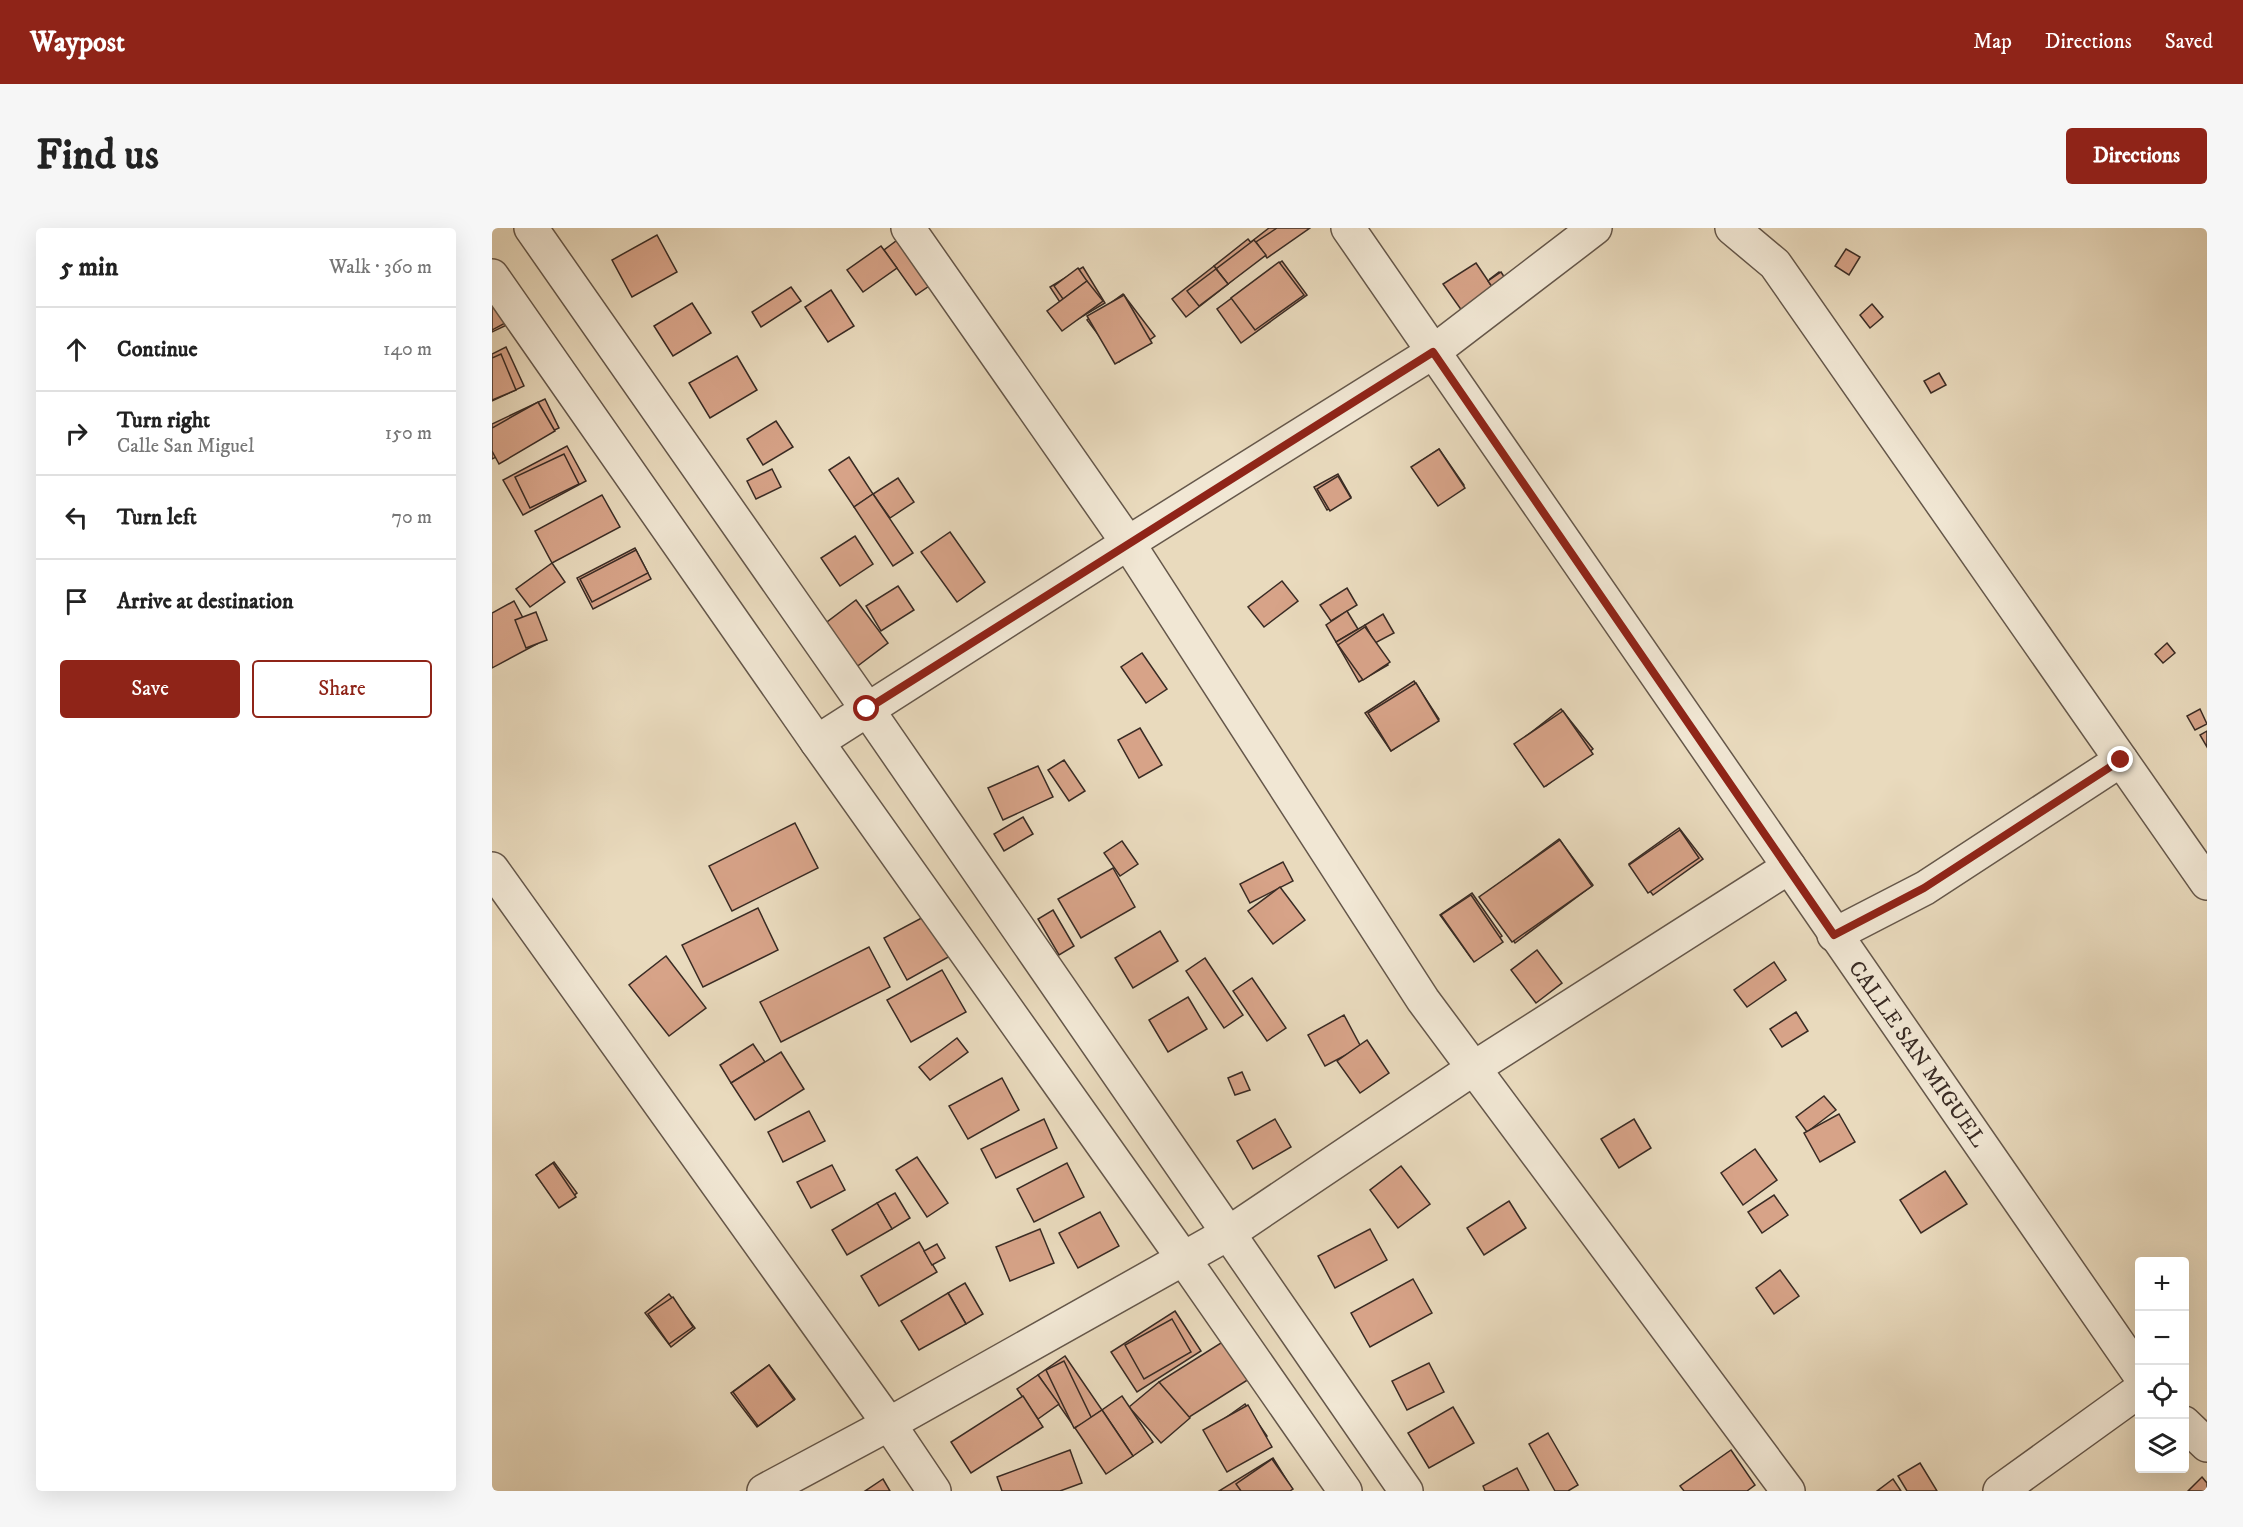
<!DOCTYPE html>
<html lang="en">
<head>
<meta charset="utf-8">
<style>
  :root { --surface:#fff; --page:#f6f6f6; --text:#222; --muted:#767676; --line:#e0e0e0; --accent:#8f2418 }
  body { margin:0; font-family:"IM FELL DW Pica",serif; background:var(--page); color:var(--text) }
  .controls { position:absolute; right:18px; bottom:18px; display:grid; overflow:hidden; border-radius:6px; box-shadow:0 6px 24px #0002 }
  .controls button { width:54px; height:54px; display:grid; place-items:center; padding:0; border:0; border-bottom:2px solid var(--line); background:var(--surface); color:var(--text); font:30px sans-serif }
  .stop { position:absolute; width:18px; height:18px; margin:-14px; border:4px solid #8f2418; border-radius:50%; background:#fff }
  .stop.end { background:#8f2418; border-color:#fff; box-shadow:0 2px 6px #0008 }
  .list { margin:0; padding:0; list-style:none }
  h2 { display:flex; justify-content:space-between; align-items:center; height:78px; margin:0; padding:0 24px; font-size:26px }
  h2 small { font-size:20px; font-weight:400; color:var(--muted) }
  .list li { display:grid; grid-template-columns:39px 1fr auto; gap:18px; align-items:center; box-sizing:border-box; height:84px; padding:0 24px; border-top:2px solid var(--line) }
  .list b { display:block; font-size:22px; white-space:nowrap }
  .list p { margin:0; font-size:20px; white-space:nowrap; color:var(--muted) }
  .list em { font-size:20px; font-style:normal; color:var(--muted) }
  .actions { display:flex; gap:12px; padding:18px 24px }
  .actions a { flex:1; padding:14px 0; border:2px solid var(--accent); border-radius:6px; text-align:center; font-size:21px; color:var(--accent) }
  .actions .main { background:var(--accent); color:#fff }
  .icon { flex:none; width:33px; height:33px; fill:none; stroke:currentColor; stroke-width:2; stroke-linecap:round; stroke-linejoin:round }
  .map { position:relative; flex:none; width:1715px; height:1263px; overflow:hidden; border-radius:6px }
  header { display:flex; align-items:center; gap:36px; box-sizing:border-box; height:84px; padding:0 30px; background:var(--accent); color:#fff }
  header strong { font-size:28px }
  nav { display:flex; gap:33px; margin-inline-start:auto; font-size:21px }
  .intro { display:flex; align-items:center; justify-content:space-between; box-sizing:border-box; height:144px; padding:0 36px }
  h1 { margin:0; font-size:42px }
  .button { padding:15px 27px; border-radius:6px; background:var(--accent); color:#fff; font-size:21px; font-weight:700 }
  main { display:flex; gap:36px; padding:0 36px }
  aside { flex:1; background:var(--surface); border-radius:6px; box-shadow:0 6px 24px #0002 }
  .map>svg:first-child { display:block }
  .building { fill:#d7a388; stroke:#392b24; stroke-width:1.5 }
  .lines { fill:none; stroke-linecap:round; stroke-linejoin:round }
  .minor-casing { stroke:#65574a; stroke-width:36 }
  .minor { stroke:#f1e7d4; stroke-width:33 }
  .route { stroke:#8f2418; stroke-width:8 }
  .labels { text-anchor:middle; dominant-baseline:central; stroke-width:4.5; stroke-linejoin:round; paint-order:stroke }
  .street-label { font-size:22px; fill:#392b24; stroke:#f1e7d4 }
</style>
</head>
<body>
<header>
<strong>Waypost</strong>
<nav><a>Map</a><a>Directions</a><a>Saved</a></nav>
</header>
<div class="intro"><h1>Find us</h1><a class="button">Directions</a></div>
<main>
<aside>
<h2>5 min<small>Walk · 360 m</small></h2>
<ul class="list">
<li><svg class="icon" aria-label="ahead" viewBox="0 0 24 24"><path d="M12 20V5M6 11l6-6 6 6"/></svg><div><b>Continue</b></div><em>140 m</em></li>
<li><svg class="icon" aria-label="right" viewBox="0 0 24 24"><path d="M7 20v-9h11M14 6l5 5-5 5"/></svg><div><b>Turn right</b><p>Calle San Miguel</p></div><em>150 m</em></li>
<li><svg class="icon" aria-label="left" viewBox="0 0 24 24"><path d="M17 20v-9H6M10 6l-5 5 5 5"/></svg><div><b>Turn left</b></div><em>70 m</em></li>
<li><svg class="icon" aria-label="arrive" viewBox="0 0 24 24"><path d="M6 21V4h12l-3 4 3 4H6"/></svg><div><b>Arrive at destination</b></div></li>
</ul>
<div class="actions"><a class="main">Save</a><a>Share</a></div>
</aside>
<div class="map">
<svg width="1715" height="1263" viewBox="0 0 1715 1263">
  <rect width="100%" height="100%" fill="#e9dabd"/>
  <filter id="stains"><feTurbulence type="fractalNoise" baseFrequency=".00333" numOctaves="4"/><feColorMatrix values="0 0 0 0 .2 0 0 0 0 .09 0 0 0 0 .02 0 0 0 .5 -.17"/></filter>
  <radialGradient id="worn" r=".72"><stop offset=".6" stop-color="#630" stop-opacity="0"/><stop offset="1" stop-color="#630" stop-opacity=".3"/></radialGradient>
  <g class="building">
    <polygon points="777,0 806,0 770,28 759,14"/>
    <polygon points="785,0 818,0 775,30 764,14"/>
    <polygon points="165,7 185,44 140,69 120,32"/>
    <polygon points="408,10 440,56 424,67 392,22"/>
    <polygon points="756,11 770,28 736,56 722,38"/>
    <polygon points="762,12 774,27 736,56 724,41"/>
    <polygon points="389,18 405,40 371,64 355,42"/>
    <polygon points="1354,21 1368,29 1357,47 1343,38"/>
    <polygon points="790,33 815,67 749,115 725,81"/>
    <polygon points="787,34 812,67 763,102 739,70"/>
    <polygon points="984,35 1007,69 975,90 951,56"/>
    <polygon points="722,38 736,56 694,89 680,71"/>
    <polygon points="591,39 613,75 581,94 558,59"/>
    <polygon points="586,40 595,53 571,71 562,58"/>
    <polygon points="724,41 736,56 707,78 695,63"/>
    <polygon points="1007,44 1019,59 1010,66 998,51"/>
    <polygon points="1009,44 1020,61 1007,69 996,53"/>
    <polygon points="595,53 611,73 570,103 555,83"/>
    <polygon points="299,59 309,73 269,99 260,84"/>
    <polygon points="339,62 362,98 336,114 313,79"/>
    <polygon points="631,66 663,108 627,134 595,92"/>
    <polygon points="632,67 660,115 623,136 595,88"/>
    <polygon points="0,69 17,96 0,104"/>
    <polygon points="0,73 17,93 0,102"/>
    <polygon points="200,75 219,105 181,128 162,98"/>
    <polygon points="1380,76 1391,89 1378,100 1368,87"/>
    <polygon points="14,119 32,158 0,173 0,126"/>
    <polygon points="9,126 24,162 0,172 0,130"/>
    <polygon points="245,128 265,162 218,190 197,155"/>
    <polygon points="1447,145 1454,157 1439,165 1432,153"/>
    <polygon points="53,171 67,200 0,231 0,196"/>
    <polygon points="46,174 63,203 7,236 0,223 0,200"/>
    <polygon points="284,193 301,219 271,237 255,211"/>
    <polygon points="75,218 94,253 31,287 11,252"/>
    <polygon points="947,221 972,257 948,274 922,238"/>
    <polygon points="947,221 973,260 946,278 919,239"/>
    <polygon points="72,226 87,256 38,280 23,249"/>
    <polygon points="357,229 381,266 362,279 337,242"/>
    <polygon points="280,241 289,259 264,271 255,253"/>
    <polygon points="846,246 859,269 835,282 822,259"/>
    <polygon points="846,248 859,270 838,283 825,261"/>
    <polygon points="406,250 422,274 398,290 381,266"/>
    <polygon points="381,266 421,325 401,338 362,279"/>
    <polygon points="110,267 128,299 60,335 43,303"/>
    <polygon points="458,304 493,354 465,374 429,324"/>
    <polygon points="363,308 381,336 348,358 329,330"/>
    <polygon points="143,320 159,351 101,381 85,350"/>
    <polygon points="144,322 156,345 100,374 88,351"/>
    <polygon points="60,335 73,354 38,379 24,361"/>
    <polygon points="790,353 806,373 772,399 756,379"/>
    <polygon points="406,358 422,382 389,403 374,378"/>
    <polygon points="855,360 865,377 839,393 828,377"/>
    <polygon points="364,372 396,415 363,440 331,397"/>
    <polygon points="22,373 45,416 0,440 0,385"/>
    <polygon points="855,383 866,401 844,414 834,397"/>
    <polygon points="44,384 55,412 34,420 23,392"/>
    <polygon points="891,386 902,405 883,415 873,397"/>
    <polygon points="873,397 896,437 867,454 844,414"/>
    <polygon points="873,399 898,434 871,452 846,417"/>
    <polygon points="1675,415 1683,425 1671,435 1663,426"/>
    <polygon points="650,425 675,461 654,475 629,439"/>
    <polygon points="922,453 947,491 899,523 873,485"/>
    <polygon points="924,455 947,493 899,523 876,485"/>
    <polygon points="1069,481 1101,521 1054,558 1023,517"/>
    <polygon points="1708,481 1715,496 1703,502 1695,488"/>
    <polygon points="1071,483 1101,526 1052,559 1022,516"/>
    <polygon points="648,500 670,537 647,550 626,512"/>
    <polygon points="1715,503 1715,519 1708,507"/>
    <polygon points="572,532 593,563 577,573 556,542"/>
    <polygon points="546,538 561,569 511,592 496,560"/>
    <polygon points="531,589 541,606 512,623 502,606"/>
    <polygon points="303,595 326,640 240,683 217,638"/>
    <polygon points="1187,600 1211,631 1161,667 1137,636"/>
    <polygon points="1188,602 1207,630 1156,665 1137,637"/>
    <polygon points="1067,611 1101,657 1023,715 989,669"/>
    <polygon points="1068,612 1100,658 1020,714 987,669"/>
    <polygon points="630,613 646,636 628,648 612,625"/>
    <polygon points="791,634 801,653 758,675 748,656"/>
    <polygon points="621,640 643,679 589,710 566,671"/>
    <polygon points="788,659 813,692 781,716 756,683"/>
    <polygon points="980,665 1010,708 979,730 948,687"/>
    <polygon points="979,667 1011,714 982,734 949,687"/>
    <polygon points="266,680 286,722 211,759 190,717"/>
    <polygon points="561,682 582,718 567,727 546,691"/>
    <polygon points="437,686 460,727 415,752 392,710"/>
    <polygon points="668,703 686,733 641,760 623,730"/>
    <polygon points="377,719 398,759 289,814 268,774"/>
    <polygon points="1045,722 1070,755 1044,775 1019,742"/>
    <polygon points="174,728 214,780 177,808 137,757"/>
    <polygon points="713,730 751,787 732,800 694,743"/>
    <polygon points="1282,734 1294,752 1255,779 1242,762"/>
    <polygon points="450,742 474,784 419,814 395,772"/>
    <polygon points="760,750 794,800 775,813 741,763"/>
    <polygon points="696,769 715,801 676,824 657,792"/>
    <polygon points="1304,784 1316,803 1290,819 1278,801"/>
    <polygon points="852,787 869,819 833,838 816,807"/>
    <polygon points="465,810 476,824 438,852 427,839"/>
    <polygon points="875,812 897,845 868,865 845,833"/>
    <polygon points="261,816 273,834 239,855 228,837"/>
    <polygon points="289,824 312,861 263,892 239,855"/>
    <polygon points="750,844 758,862 743,867 736,850"/>
    <polygon points="510,850 527,882 476,911 457,878"/>
    <polygon points="1332,868 1344,882 1315,904 1304,889"/>
    <polygon points="317,883 333,913 291,934 276,904"/>
    <polygon points="1347,886 1363,914 1328,934 1312,905"/>
    <polygon points="552,891 565,920 504,950 489,921"/>
    <polygon points="783,891 799,919 761,941 745,913"/>
    <polygon points="1142,891 1159,920 1127,940 1109,911"/>
    <polygon points="1263,921 1285,952 1251,977 1229,945"/>
    <polygon points="425,929 456,975 435,989 404,942"/>
    <polygon points="62,934 85,965 67,978 44,947"/>
    <polygon points="61,935 84,969 67,980 44,947"/>
    <polygon points="575,935 592,969 542,994 525,961"/>
    <polygon points="340,937 353,962 319,980 305,954"/>
    <polygon points="909,938 938,976 906,1000 878,962"/>
    <polygon points="1453,943 1475,976 1429,1005 1408,972"/>
    <polygon points="403,965 418,990 400,1001 385,975"/>
    <polygon points="1282,967 1296,987 1270,1005 1256,984"/>
    <polygon points="1017,973 1034,1000 992,1027 975,1000"/>
    <polygon points="385,975 400,1001 355,1027 340,1002"/>
    <polygon points="608,984 627,1018 586,1040 567,1005"/>
    <polygon points="548,1001 562,1035 518,1053 504,1019"/>
    <polygon points="878,1001 895,1032 843,1060 826,1028"/>
    <polygon points="427,1014 445,1044 387,1078 369,1048"/>
    <polygon points="445,1016 453,1030 440,1037 432,1023"/>
    <polygon points="1288,1042 1307,1068 1282,1086 1264,1060"/>
    <polygon points="921,1051 940,1085 878,1119 859,1085"/>
    <polygon points="473,1055 491,1086 474,1096 456,1065"/>
    <polygon points="456,1065 474,1096 427,1122 409,1093"/>
    <polygon points="177,1066 203,1100 179,1119 153,1085"/>
    <polygon points="181,1069 201,1099 177,1116 156,1086"/>
    <polygon points="683,1083 709,1123 645,1164 619,1124"/>
    <polygon points="680,1091 699,1124 652,1151 633,1117"/>
    <polygon points="740,1108 765,1146 691,1193 667,1154"/>
    <polygon points="573,1128 610,1182 583,1200 546,1147"/>
    <polygon points="572,1133 600,1191 582,1200 554,1142"/>
    <polygon points="937,1135 952,1164 915,1182 900,1153"/>
    <polygon points="277,1137 303,1171 265,1199 239,1165"/>
    <polygon points="277,1137 302,1172 266,1198 241,1164"/>
    <polygon points="546,1147 567,1176 546,1191 525,1161"/>
    <polygon points="667,1154 698,1190 669,1215 637,1179"/>
    <polygon points="531,1168 551,1199 479,1245 459,1214"/>
    <polygon points="630,1168 661,1214 641,1228 610,1182"/>
    <polygon points="753,1176 775,1208 740,1233 718,1201"/>
    <polygon points="756,1177 780,1219 735,1244 711,1202"/>
    <polygon points="961,1179 982,1215 937,1240 916,1205"/>
    <polygon points="610,1182 641,1228 614,1246 583,1200"/>
    <polygon points="1056,1205 1086,1257 1076,1263 1063,1263 1037,1216"/>
    <polygon points="578,1222 590,1255 568,1263 510,1263 505,1249"/>
    <polygon points="1239,1222 1263,1257 1255,1263 1192,1263 1188,1258"/>
    <polygon points="781,1230 799,1259 792,1263 727,1263"/>
    <polygon points="780,1231 801,1261 798,1263 749,1263 744,1256"/>
    <polygon points="1428,1235 1445,1263 1415,1263 1406,1248"/>
    <polygon points="1025,1240 1037,1263 993,1263 991,1258"/>
    <polygon points="1710,1249 1715,1255 1715,1263 1696,1263"/>
    <polygon points="391,1251 398,1263 373,1263"/>
    <polygon points="1401,1251 1409,1263 1385,1263"/>
  </g>
  <g class="lines">
    <g class="minor-casing">
      <g id="minor">
        <polyline points="39,0 375,481 914,1263"/>
        <polyline points="416,0 636,315 931,772 1296,1263"/>
        <polyline points="856,0 1648,1147"/>
        <polyline points="1240,0 1283,36 1715,655"/>
        <polyline points="0,48 325,514 691,1030 853,1263"/>
        <polyline points="325,514 636,315 941,124 1103,0"/>
        <polyline points="0,641 397,1196 442,1263"/>
        <polyline points="1342,707 1433,660 1629,532"/>
        <polyline points="1692,1195 1715,1217"/>
        <polyline points="272,1263 397,1196 737,1005 982,840 1297,639"/>
        <polyline points="1508,1263 1648,1162"/>
      </g>
    </g>
    <use href="#minor" class="minor"/>
  </g>
  <g class="lines">
    <polyline class="route" points="375,481 941,124 1342,707 1432,660 1629,532"/>
  </g>
  <g class="labels">
    <g class="street-label">
      <text transform="translate(1425 826) rotate(55)">CALLE SAN MIGUEL</text>
    </g>
  </g>
  <rect width="100%" height="100%" filter="url(#stains)"/>
  <rect width="100%" height="100%" fill="url(#worn)"/>
</svg>
<div class="controls">
<button>+</button>
<button>−</button>
<button><svg class="icon" aria-label="locate" viewBox="0 0 24 24"><circle cx="12" cy="12" r="6"/><path d="M12 2v4M12 18v4M2 12h4M18 12h4"/></svg></button>
<button><svg class="icon" aria-label="layers" viewBox="0 0 24 24"><path d="M12 4l9 5-9 5-9-5zM3 14l9 5 9-5"/></svg></button>
</div>
<div class="stop" style="left:375px;top:481px"></div>
<div class="stop end" style="left:1629px;top:532px"></div>
</div>
</main>
</body>
</html>
